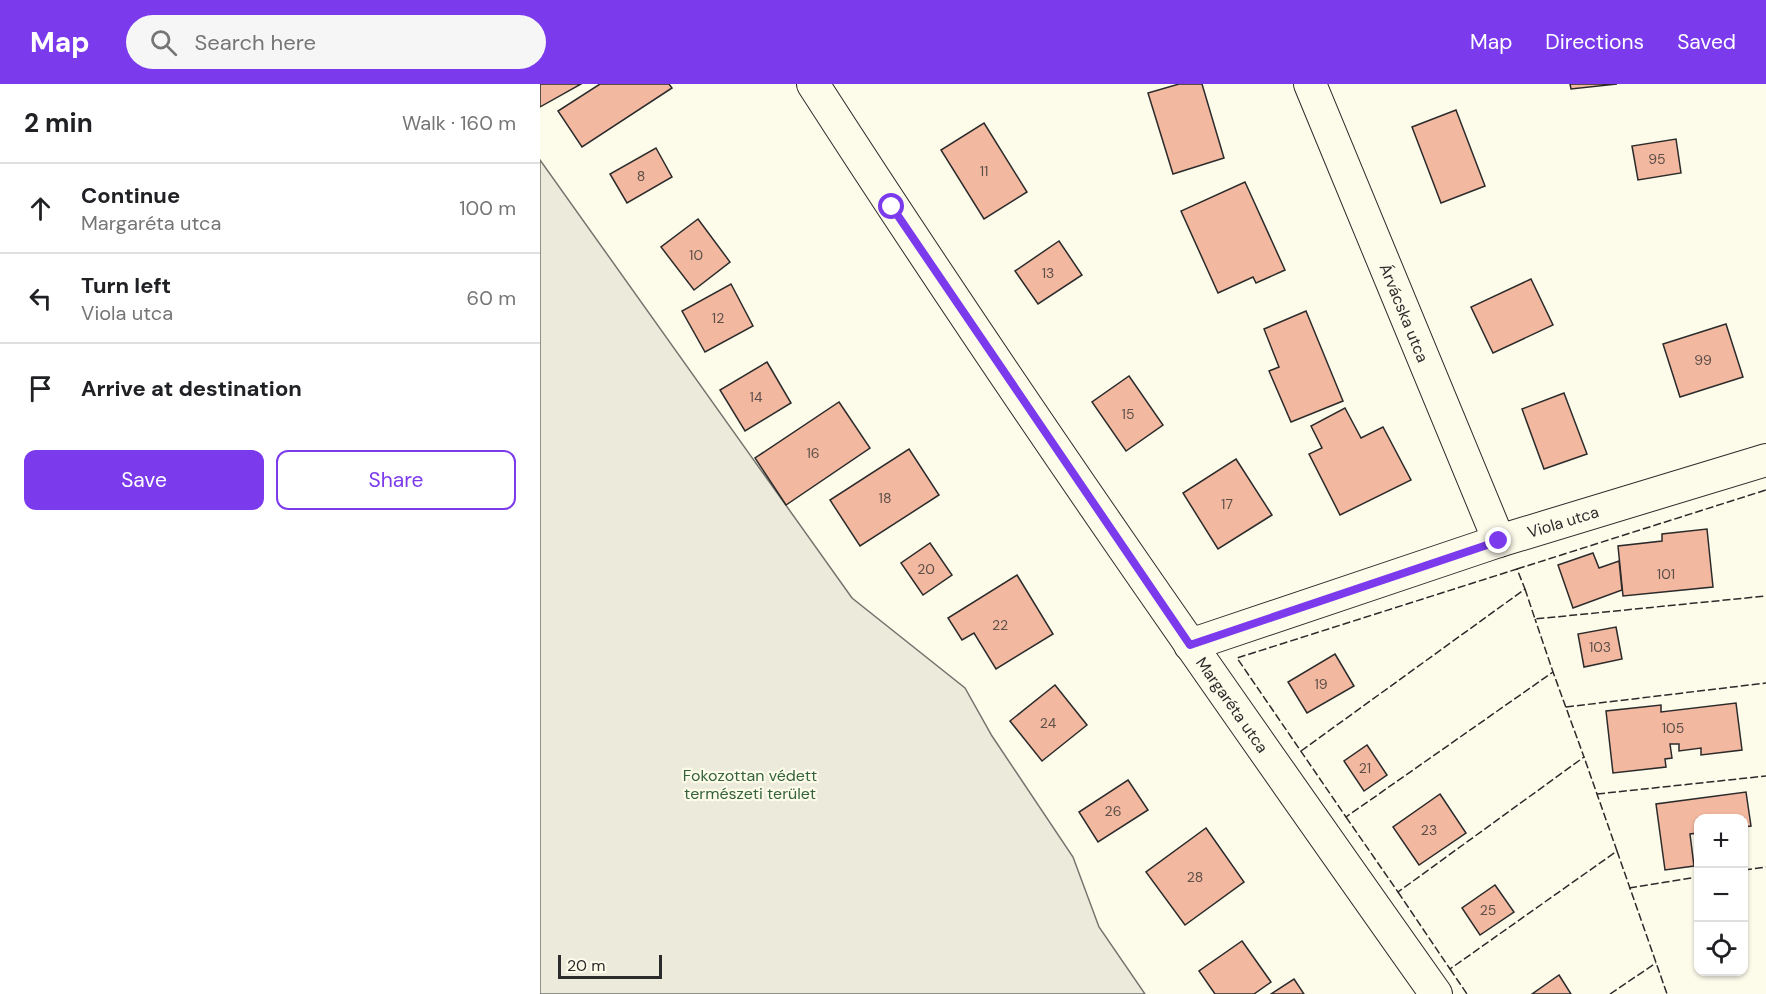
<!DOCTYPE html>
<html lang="en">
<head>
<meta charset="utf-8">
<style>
  :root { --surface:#fff; --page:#f6f6f6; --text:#202124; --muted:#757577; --line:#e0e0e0; --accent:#7c3aed }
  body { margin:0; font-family:"DM Sans",sans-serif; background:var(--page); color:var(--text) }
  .controls { position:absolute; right:18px; bottom:18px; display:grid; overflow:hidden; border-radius:12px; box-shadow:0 2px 4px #0004 }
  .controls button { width:54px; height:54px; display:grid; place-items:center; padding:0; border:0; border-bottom:2px solid var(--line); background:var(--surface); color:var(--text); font:30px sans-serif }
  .scale { position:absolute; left:18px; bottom:15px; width:104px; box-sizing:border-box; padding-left:6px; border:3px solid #2b2b2b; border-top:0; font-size:16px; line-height:21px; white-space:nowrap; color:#2b2b2b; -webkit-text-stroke:4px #fdfbea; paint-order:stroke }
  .stop { position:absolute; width:18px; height:18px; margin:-14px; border:4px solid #7c3aed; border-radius:50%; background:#fff }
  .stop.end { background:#7c3aed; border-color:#fff; box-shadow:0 2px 6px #0008 }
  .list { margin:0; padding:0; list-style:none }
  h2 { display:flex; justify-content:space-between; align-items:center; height:78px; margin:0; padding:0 24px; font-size:26px }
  h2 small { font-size:20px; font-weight:400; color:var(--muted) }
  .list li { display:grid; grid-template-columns:39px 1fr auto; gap:18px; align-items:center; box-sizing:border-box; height:90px; padding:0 24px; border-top:2px solid var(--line) }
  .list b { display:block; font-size:22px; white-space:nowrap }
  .list p { margin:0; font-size:20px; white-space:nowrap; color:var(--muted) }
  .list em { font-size:20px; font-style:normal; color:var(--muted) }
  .actions { display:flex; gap:12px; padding:18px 24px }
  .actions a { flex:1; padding:14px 0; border:2px solid var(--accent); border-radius:12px; text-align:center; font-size:21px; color:var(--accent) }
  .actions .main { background:var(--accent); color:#fff }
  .icon { flex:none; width:33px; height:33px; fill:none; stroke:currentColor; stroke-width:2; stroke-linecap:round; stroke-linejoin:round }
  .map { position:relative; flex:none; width:1226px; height:910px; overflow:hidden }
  header { display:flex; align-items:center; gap:36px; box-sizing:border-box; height:84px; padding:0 30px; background:var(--accent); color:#fff }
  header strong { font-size:28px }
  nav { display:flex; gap:33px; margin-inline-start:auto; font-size:21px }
  .search { width:420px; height:54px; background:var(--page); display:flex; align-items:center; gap:15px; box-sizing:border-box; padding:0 21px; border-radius:33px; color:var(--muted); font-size:22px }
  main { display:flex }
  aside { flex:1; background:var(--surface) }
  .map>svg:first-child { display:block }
  .green { fill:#ecebdb; stroke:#74746e; stroke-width:1.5 }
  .building { fill:#f2b8a0; stroke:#2b2b2b; stroke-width:1.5 }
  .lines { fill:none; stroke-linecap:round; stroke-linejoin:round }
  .minor-casing { stroke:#2b2b2b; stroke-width:34 }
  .minor { stroke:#fdfbea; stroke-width:32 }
  .fence { stroke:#2b2b2b; stroke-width:1.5; stroke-dasharray:8 3; stroke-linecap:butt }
  .route { stroke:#7c3aed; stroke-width:8 }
  .labels { text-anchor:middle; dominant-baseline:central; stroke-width:4.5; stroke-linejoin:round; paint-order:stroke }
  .number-label { font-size:14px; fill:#5d4e48 }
  .street-label { font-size:16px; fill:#2b2b2b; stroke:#fdfbea }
  .park-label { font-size:16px; fill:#34623c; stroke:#fdfbea }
</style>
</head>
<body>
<header>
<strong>Map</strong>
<div class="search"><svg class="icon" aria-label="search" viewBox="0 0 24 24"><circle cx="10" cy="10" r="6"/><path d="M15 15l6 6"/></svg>Search here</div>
<nav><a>Map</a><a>Directions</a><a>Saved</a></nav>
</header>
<main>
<aside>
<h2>2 min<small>Walk · 160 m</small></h2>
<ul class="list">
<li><svg class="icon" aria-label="ahead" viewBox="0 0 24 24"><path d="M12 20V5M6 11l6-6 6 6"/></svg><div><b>Continue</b><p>Margaréta utca</p></div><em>100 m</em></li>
<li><svg class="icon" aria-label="left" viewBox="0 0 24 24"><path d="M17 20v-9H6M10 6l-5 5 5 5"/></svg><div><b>Turn left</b><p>Viola utca</p></div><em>60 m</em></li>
<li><svg class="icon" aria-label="arrive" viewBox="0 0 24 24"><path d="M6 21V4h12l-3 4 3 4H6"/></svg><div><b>Arrive at destination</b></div></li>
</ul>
<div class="actions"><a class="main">Save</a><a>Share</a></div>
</aside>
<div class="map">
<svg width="1226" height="910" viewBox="0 0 1226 910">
  <rect width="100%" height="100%" fill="#fdfbea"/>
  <polygon class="green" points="0,76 312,514 425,604 452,652 533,773 559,843 605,910 0,910"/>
  <g class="building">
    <polygon points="0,0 41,0 0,23"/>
    <polygon points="60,0 129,0 132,4 42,63 18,27"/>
    <polygon points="639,0 662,0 684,74 633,90 608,9"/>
    <polygon points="1030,0 1077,0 1031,5"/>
    <polygon points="916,26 945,102 901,119 872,43"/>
    <polygon points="444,39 487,108 444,135 401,66"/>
    <polygon points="1136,55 1141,89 1098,96 1092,62"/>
    <polygon points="116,64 132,93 87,119 70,90"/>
    <polygon points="705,98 745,186 716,199 713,193 678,209 641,127"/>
    <polygon points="158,135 190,178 154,206 121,163"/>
    <polygon points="519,157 542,191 498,220 475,187"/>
    <polygon points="991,195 1013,241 953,269 931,223"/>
    <polygon points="191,200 213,242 165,268 142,227"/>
    <polygon points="766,227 803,317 751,338 729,287 739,283 724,245"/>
    <polygon points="1186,240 1203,293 1140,313 1123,260"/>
    <polygon points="227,278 251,319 205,347 180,306"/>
    <polygon points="589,292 623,341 586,367 552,318"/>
    <polygon points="1024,309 1047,370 1004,385 982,325"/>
    <polygon points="299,318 330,364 246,421 215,374"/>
    <polygon points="805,324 821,354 843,343 871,396 800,431 769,370 782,364 771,342"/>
    <polygon points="369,365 399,411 320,462 290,416"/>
    <polygon points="696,375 732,431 678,465 643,409"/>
    <polygon points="1167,445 1173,503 1083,512 1078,462 1122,457 1122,450"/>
    <polygon points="390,459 412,491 383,511 361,479"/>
    <polygon points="1053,469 1059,484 1079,477 1082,506 1033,524 1018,481"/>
    <polygon points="477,491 513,550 456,585 434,549 422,556 408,534"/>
    <polygon points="1076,543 1082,575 1044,583 1038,550"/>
    <polygon points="795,570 814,602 767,629 748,598"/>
    <polygon points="515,601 547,641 502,677 470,637"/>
    <polygon points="1196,619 1202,666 1161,671 1161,664 1139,667 1139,660 1130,660 1132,674 1125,675 1126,683 1073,689 1066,627 1121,621 1121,628"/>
    <polygon points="827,661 847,691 824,707 804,677"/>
    <polygon points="588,696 608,726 558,758 539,728"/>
    <polygon points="1206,708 1211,742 1204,743 1204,734 1158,734 1158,749 1150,750 1154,782 1125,786 1116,720"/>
    <polygon points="900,710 926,749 879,781 853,743"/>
    <polygon points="666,744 704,798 645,841 606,788"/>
    <polygon points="955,801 974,828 940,851 922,824"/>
    <polygon points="702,857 731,898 714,910 675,910 659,887"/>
    <polygon points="1019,891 1031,910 992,910"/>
    <polygon points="754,895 764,910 731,910"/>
  </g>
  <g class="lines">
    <g class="minor-casing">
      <g id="minor">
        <path d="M273,0C472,309 684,610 896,910"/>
        <polyline points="770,0 959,457"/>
        <polyline points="650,561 959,457 1226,376"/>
      </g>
    </g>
    <use href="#minor" class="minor"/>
    <g class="fence">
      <polyline points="977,485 1226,406"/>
      <polyline points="985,505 995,535 1226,512"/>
      <polyline points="1026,623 1226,599"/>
      <polyline points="761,667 985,505 977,485 697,574 806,733 1013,588 995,535"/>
      <polyline points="1057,710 1226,692"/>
      <polyline points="806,733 858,808 1044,673 1013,588"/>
      <polyline points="1077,767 1127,910"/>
      <polyline points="1204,786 1226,783"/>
      <polyline points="1089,804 1158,793"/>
      <polyline points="858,808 910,885 1077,767 1044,673"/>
      <polyline points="910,885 927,910"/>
      <polyline points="1070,910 1116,879"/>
    </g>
  </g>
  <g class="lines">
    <polyline class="route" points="352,123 650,561 959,457"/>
  </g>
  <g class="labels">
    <g class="number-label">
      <text x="1117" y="75">95</text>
      <text x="444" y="87">11</text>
      <text x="101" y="92">8</text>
      <text x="156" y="171">10</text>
      <text x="508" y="189">13</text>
      <text x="178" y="234">12</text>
      <text x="1163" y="276">99</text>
      <text x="216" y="313">14</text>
      <text x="588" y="330">15</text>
      <text x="273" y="369">16</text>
      <text x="345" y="414">18</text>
      <text x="687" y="420">17</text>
      <text x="386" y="485">20</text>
      <text x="1126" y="490">101</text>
      <text x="460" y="541">22</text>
      <text x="1060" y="563">103</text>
      <text x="781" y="600">19</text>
      <text x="508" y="639">24</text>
      <text x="1133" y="644">105</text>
      <text x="825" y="684">21</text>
      <text x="573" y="727">26</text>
      <text x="889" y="746">23</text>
      <text x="655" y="793">28</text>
      <text x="948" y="826">25</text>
    </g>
    <g class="street-label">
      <text transform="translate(864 229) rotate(68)">Árvácska utca</text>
      <text transform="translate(1023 438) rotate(-17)">Viola utca</text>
      <text transform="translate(692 621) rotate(55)">Margaréta utca</text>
    </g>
    <g class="park-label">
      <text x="210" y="691">Fokozottan védett<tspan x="210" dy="18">természeti terület</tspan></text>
    </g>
  </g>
</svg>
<div class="controls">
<button>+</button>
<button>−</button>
<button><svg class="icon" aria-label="locate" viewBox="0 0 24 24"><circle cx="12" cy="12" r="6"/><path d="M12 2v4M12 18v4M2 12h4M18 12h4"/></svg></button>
</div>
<div class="scale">20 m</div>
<div class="stop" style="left:352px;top:123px"></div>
<div class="stop end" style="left:959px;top:457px"></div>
</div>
</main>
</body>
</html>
